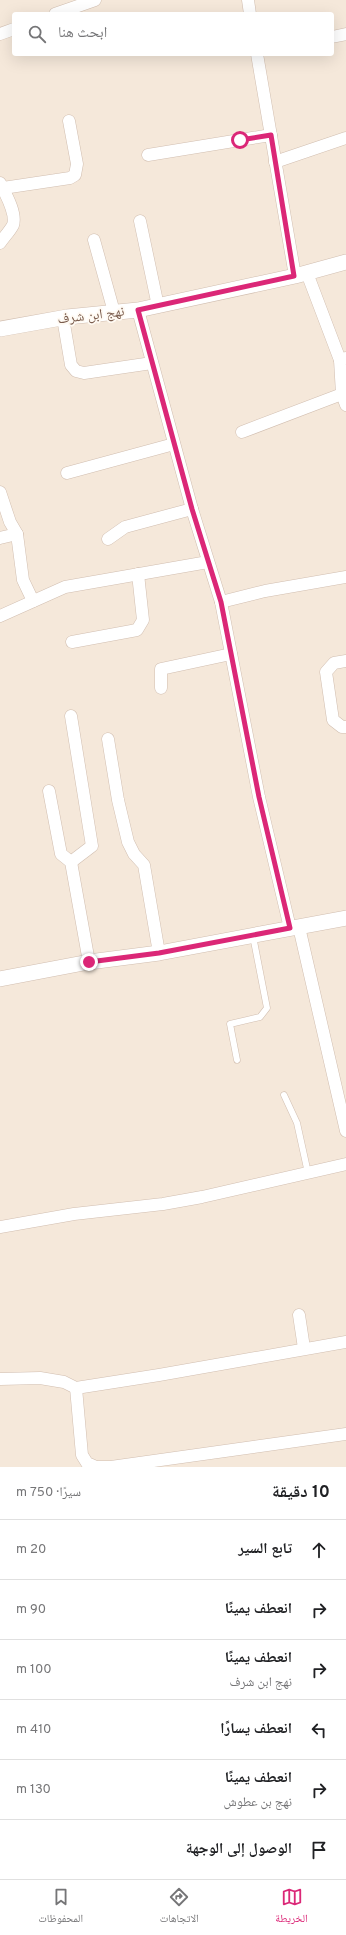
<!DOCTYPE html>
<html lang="ar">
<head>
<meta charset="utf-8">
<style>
  :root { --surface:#fff; --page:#f2f2f2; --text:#202124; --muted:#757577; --line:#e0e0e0; --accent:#db2777 }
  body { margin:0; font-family:Overpass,"Noto Naskh Arabic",sans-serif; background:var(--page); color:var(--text); direction:rtl }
  .stop { position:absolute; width:12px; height:12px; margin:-9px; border:3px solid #db2777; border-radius:50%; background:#fff }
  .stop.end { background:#db2777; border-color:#fff; box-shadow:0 1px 4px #0008 }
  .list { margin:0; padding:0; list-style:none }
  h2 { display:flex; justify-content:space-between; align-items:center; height:52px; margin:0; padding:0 16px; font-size:17px }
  h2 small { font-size:13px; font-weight:400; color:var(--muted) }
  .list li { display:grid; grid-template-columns:26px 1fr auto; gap:12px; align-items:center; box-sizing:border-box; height:60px; padding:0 16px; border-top:1px solid var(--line) }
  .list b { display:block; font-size:15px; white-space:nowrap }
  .list p { margin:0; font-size:13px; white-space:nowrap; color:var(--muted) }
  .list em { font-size:13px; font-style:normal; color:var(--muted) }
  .icon { flex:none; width:22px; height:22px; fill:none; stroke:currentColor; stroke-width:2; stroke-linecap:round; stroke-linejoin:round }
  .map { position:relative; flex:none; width:346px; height:1467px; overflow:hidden; direction:ltr }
  .search { position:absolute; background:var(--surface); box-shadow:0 4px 16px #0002; left:12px; right:12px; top:12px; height:44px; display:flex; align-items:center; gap:10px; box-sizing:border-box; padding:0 14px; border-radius:4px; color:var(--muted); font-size:15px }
  .sheet { height:412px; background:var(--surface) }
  nav { display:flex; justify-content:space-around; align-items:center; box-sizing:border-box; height:56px; border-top:1px solid var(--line); background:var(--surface); font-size:11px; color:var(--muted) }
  nav a { display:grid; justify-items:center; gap:2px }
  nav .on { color:var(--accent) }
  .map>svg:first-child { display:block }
  .residential { fill:#f5e8da; fill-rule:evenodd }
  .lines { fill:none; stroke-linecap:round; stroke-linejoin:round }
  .service-casing { stroke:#d1beb0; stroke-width:7 }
  .minor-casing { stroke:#d1beb0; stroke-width:13 }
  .tertiary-casing { stroke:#d1beb0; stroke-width:16 }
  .service { stroke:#fff; stroke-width:6 }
  .minor { stroke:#fff; stroke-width:12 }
  .tertiary { stroke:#fff; stroke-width:15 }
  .route { stroke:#db2777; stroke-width:5 }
  .labels { text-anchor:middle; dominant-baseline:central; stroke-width:3.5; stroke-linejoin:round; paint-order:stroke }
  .street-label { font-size:14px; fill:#7a5c4d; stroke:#fffaf3 }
</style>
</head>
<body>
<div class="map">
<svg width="346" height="1467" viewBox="0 0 346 1467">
  <rect width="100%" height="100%" fill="#fdf6ec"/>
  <path class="residential" d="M0,0H346V1467H0ZM14,14H332V54H14Z"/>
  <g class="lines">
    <g class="service-casing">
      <g id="service">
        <polyline points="237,1060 230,1024 260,1017 267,1008 253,936"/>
        <polyline points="284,1095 297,1123 308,1173"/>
      </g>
    </g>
    <g class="minor-casing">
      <g id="minor">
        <polyline points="248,0 250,14"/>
        <polyline points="55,14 95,0"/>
        <polyline points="0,34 14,29"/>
        <polyline points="332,37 346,34"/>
        <polyline points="257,54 295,276"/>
        <polyline points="148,155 271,135"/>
        <polyline points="275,162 346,138"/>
        <path d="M0,183C5,193 17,213 13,225C10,231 4,237 0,243"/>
        <polyline points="3,188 70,178 75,175 77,164 69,121"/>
        <polyline points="140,221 158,306"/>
        <polyline points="94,240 114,312"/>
        <polyline points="307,273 340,360"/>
        <polyline points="138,310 192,509 221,602 259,797 290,928"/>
        <polyline points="63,318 71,365 76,371 84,373 152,363"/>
        <polyline points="346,358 340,360 342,394 346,405"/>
        <polyline points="242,432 342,394"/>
        <polyline points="67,473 174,444"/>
        <polyline points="0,492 10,522 17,534 23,580 33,601"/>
        <polyline points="0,538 17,534"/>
        <polyline points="108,539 125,527 192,509"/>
        <polyline points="221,602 265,591 346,577"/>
        <polyline points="0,616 65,587 208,562"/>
        <polyline points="72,642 137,630 143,620 138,574"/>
        <polyline points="346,661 334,663 326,672 333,720 342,727 346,727"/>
        <polyline points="161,688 161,669 231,654"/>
        <polyline points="71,716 92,846 71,862"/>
        <polyline points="108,739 118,800 128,842 134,854 144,865 159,953"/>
        <polyline points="49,791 61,854 71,862 89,962"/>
        <polyline points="299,927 346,1131"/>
        <polyline points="0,1227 74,1214 163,1204 202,1197 346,1164"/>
        <polyline points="299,1315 304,1348"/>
        <polyline points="0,1379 40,1378 64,1382 76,1388 159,1375 346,1342"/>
        <polyline points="76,1388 82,1455 87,1463 96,1467 111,1467 346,1434"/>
      </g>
    </g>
    <g class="tertiary-casing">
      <g id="tertiary">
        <polyline points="0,329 67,317 138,310 295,276 346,262"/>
        <polyline points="0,979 89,962 159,953 346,918"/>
      </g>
    </g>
    <use href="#service" class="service"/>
    <use href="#minor" class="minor"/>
    <use href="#tertiary" class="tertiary"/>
  </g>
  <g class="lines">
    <polyline class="route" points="89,962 159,953 290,928 259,797 221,602 192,509 138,310 294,276 271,135 240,140"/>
  </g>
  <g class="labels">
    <g class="street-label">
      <text transform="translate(91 316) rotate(-7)">نهج ابن شرف</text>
    </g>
  </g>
</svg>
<div class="stop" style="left:240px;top:140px"></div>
<div class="stop end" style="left:89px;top:962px"></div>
<div class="search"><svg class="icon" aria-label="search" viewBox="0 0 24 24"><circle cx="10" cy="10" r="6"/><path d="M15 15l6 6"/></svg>ابحث هنا</div>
</div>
<section class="sheet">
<h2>10 دقيقة<small>سيرًا · 750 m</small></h2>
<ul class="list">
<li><svg class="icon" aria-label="ahead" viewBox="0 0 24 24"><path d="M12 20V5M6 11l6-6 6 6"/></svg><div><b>تابع السير</b></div><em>20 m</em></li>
<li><svg class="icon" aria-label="right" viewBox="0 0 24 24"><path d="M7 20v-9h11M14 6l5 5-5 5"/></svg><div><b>انعطف يمينًا</b></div><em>90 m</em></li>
<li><svg class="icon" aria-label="right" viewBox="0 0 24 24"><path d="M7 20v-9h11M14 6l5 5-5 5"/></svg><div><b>انعطف يمينًا</b><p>نهج ابن شرف</p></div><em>100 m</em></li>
<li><svg class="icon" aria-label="left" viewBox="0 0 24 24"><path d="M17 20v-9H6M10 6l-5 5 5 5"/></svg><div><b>انعطف يسارًا</b></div><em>410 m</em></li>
<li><svg class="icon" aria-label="right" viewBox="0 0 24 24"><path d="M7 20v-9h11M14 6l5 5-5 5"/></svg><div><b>انعطف يمينًا</b><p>نهج بن عطوش</p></div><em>130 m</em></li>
<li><svg class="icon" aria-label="arrive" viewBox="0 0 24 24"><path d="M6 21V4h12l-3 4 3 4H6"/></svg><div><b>الوصول إلى الوجهة</b></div></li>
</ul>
</section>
<nav>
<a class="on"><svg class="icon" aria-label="map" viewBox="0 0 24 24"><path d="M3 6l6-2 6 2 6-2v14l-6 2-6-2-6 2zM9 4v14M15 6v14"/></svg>الخريطة</a>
<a><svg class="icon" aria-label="directions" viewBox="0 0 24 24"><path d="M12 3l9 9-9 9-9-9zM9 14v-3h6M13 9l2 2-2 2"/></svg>الاتجاهات</a>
<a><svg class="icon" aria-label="saved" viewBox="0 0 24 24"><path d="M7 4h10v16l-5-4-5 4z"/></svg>المحفوظات</a>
</nav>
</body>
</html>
